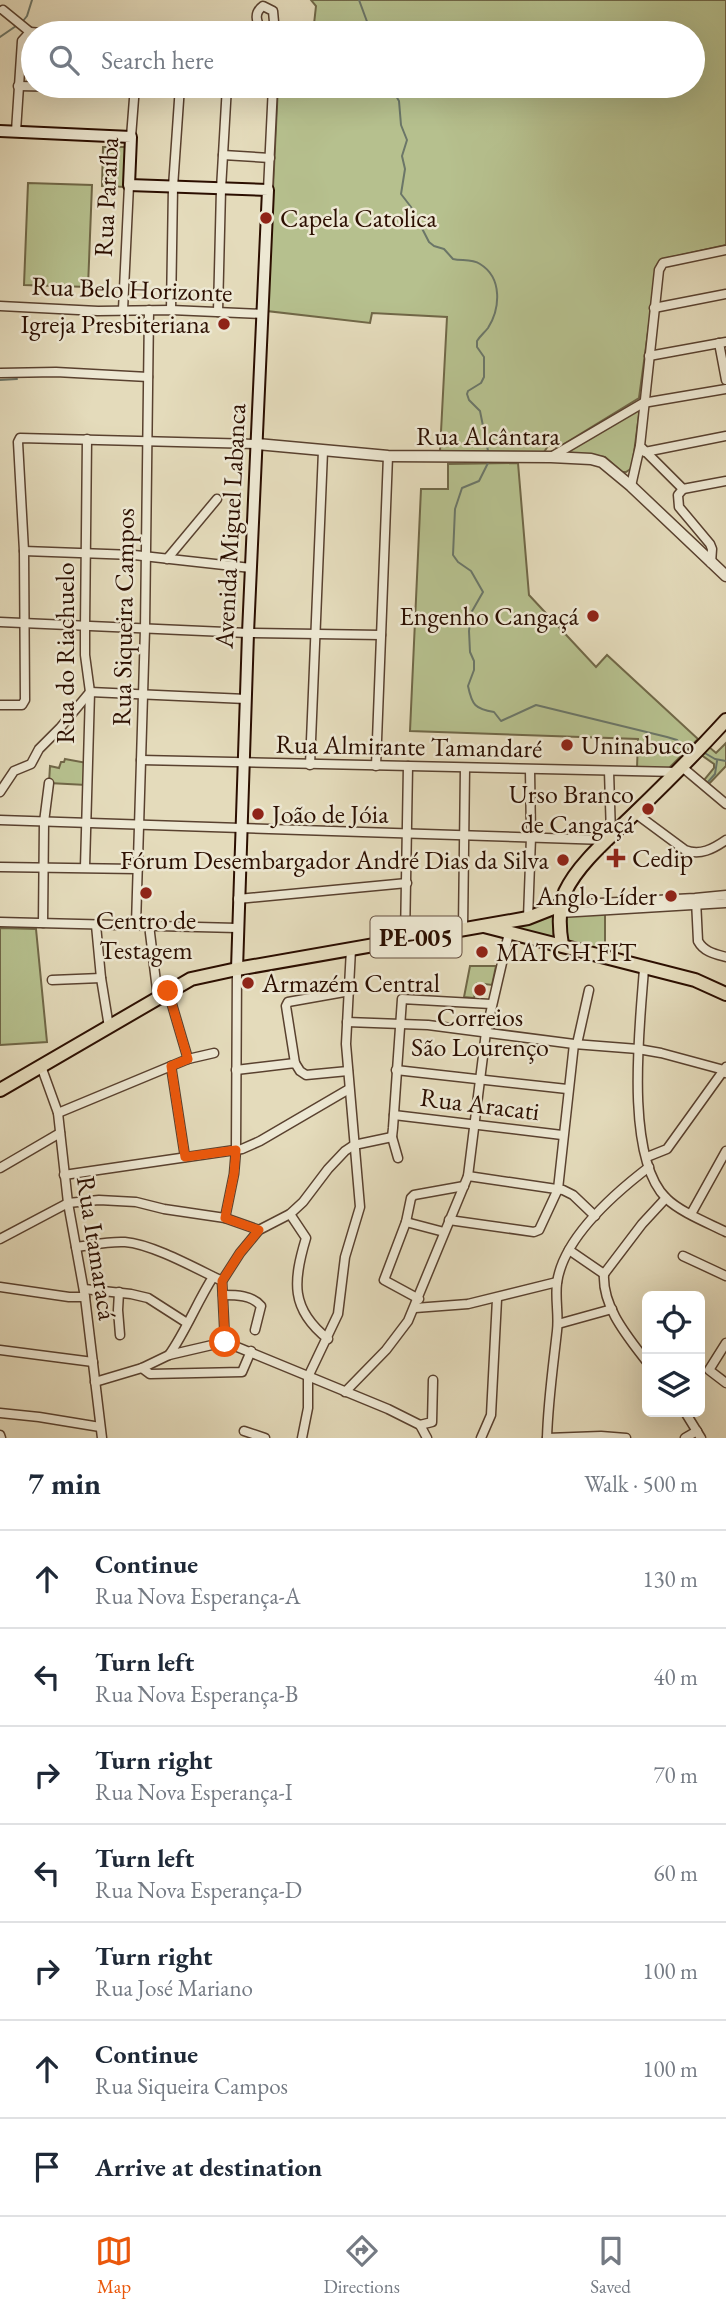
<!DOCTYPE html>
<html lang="en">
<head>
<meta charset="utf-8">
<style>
  :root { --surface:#fff; --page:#f2f2f3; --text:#1f2937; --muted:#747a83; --line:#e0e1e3; --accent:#ea580c }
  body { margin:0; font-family:"EB Garamond",serif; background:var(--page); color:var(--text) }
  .controls { position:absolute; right:21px; bottom:21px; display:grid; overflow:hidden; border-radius:10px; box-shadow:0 7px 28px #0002 }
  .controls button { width:63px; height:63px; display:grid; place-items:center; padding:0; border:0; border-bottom:2px solid var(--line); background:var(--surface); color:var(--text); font:35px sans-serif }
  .stop { position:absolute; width:21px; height:21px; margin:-16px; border:5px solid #ea580c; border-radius:50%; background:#fff }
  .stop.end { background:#ea580c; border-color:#fff; box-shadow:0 2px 7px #0008 }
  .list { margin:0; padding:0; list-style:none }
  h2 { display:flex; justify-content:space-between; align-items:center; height:91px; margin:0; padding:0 28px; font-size:30px }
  h2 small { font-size:23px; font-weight:400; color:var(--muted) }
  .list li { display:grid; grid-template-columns:46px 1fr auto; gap:21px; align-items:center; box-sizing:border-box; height:98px; padding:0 28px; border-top:2px solid var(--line) }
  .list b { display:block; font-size:26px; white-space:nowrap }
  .list p { margin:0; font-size:23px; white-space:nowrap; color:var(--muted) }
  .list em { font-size:23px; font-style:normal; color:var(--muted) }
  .icon { flex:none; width:38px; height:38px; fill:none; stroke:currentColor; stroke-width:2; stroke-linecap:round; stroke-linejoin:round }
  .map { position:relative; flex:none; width:726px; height:1438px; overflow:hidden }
  .search { position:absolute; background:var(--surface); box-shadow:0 7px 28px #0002; left:21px; right:21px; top:21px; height:77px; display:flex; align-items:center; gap:18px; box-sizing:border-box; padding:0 24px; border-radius:38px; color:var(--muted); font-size:26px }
  .sheet { height:777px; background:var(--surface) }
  nav { display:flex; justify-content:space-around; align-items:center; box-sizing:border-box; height:98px; border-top:2px solid var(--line); background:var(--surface); font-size:19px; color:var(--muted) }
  nav a { display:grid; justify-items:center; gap:4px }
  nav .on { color:var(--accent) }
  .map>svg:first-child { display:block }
  .green { fill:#b6c08e; stroke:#706747; stroke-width:2 }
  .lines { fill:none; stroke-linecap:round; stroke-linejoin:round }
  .stream { stroke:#6b7668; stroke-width:2 }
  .minor-casing { stroke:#59412f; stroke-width:11 }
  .tertiary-casing { stroke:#59412f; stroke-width:13 }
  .secondary-casing { stroke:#2b0e00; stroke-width:14 }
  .primary-casing { stroke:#2b0e00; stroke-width:16 }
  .minor { stroke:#ede8d3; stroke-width:8 }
  .tertiary { stroke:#ede8d3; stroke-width:10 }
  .secondary { stroke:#ede8d3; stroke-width:10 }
  .primary { stroke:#e4dbbb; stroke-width:12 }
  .route { stroke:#ea580c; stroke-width:9 }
  .poi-dot { fill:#8f2418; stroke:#ede8d3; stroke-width:2.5 }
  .labels { text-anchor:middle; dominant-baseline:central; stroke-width:5; stroke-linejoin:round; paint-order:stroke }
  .shield { fill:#ede8d3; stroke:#654f3f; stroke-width:2 }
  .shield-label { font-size:24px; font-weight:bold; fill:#2b0e00 }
  .street-label { font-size:26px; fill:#2b0e00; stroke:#ede8d3 }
  .poi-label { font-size:26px; fill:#2b0e00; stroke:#ede8d3; text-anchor:start }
</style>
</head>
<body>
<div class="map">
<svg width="726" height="1438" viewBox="0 0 726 1438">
  <rect width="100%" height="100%" fill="#e4dbbb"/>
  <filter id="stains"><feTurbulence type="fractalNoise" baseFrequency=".00286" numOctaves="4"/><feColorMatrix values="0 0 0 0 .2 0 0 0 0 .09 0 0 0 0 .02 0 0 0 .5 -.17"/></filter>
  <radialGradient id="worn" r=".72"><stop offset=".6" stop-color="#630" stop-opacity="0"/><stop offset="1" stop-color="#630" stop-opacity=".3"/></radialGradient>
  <g class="green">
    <polygon points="311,0 726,0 726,245 668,258 657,266 639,398 559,447 557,448 554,444 548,446 544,452 440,451 447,317 372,313 370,323 267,311 278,86 693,86 693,33 313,33 316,6"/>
    <polygon points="103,147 128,147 126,187 102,186"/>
    <polygon points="28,183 92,185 88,287 24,285"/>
    <polygon points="640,407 632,468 626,472 622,472 605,457 566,452"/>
    <polygon points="518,463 529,595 596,667 607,655 698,739 668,769 637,768 638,739 410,731 421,489 448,489 448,464"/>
    <polygon points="726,743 726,766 709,784 704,780 714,768 714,764 700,754 708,746 716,753"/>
    <polygon points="65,759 87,763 86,785 49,783 50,766 59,768 61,762 64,762"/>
    <polygon points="726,895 726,903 605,911 605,953 499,925 560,913 561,905"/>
    <polygon points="0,928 36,929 47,1042 0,1045"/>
    <polygon points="470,966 496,966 492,985 477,983 474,998 464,997"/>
  </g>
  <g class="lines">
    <g class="stream">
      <polyline points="359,0 369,27 368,33"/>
      <polyline points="23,21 27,16 32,0"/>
      <polyline points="0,37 16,26"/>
      <path d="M390,86L399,101L401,125L407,140L402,156L405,169L401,194L411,207L429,242L434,246L444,249L453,259C462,261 472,259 480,264C503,278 500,309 488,328C484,333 480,336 477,341V347L484,357V377L481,383L468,391L467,394L469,400L480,411L488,451"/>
      <polyline points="0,380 17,379"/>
      <path d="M488,463L479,481L462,488L455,509L453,555L458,562L471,571L483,592L471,613L469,631L470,652L474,661V670L468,686C472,705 475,709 494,712L501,721L536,705L667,737L677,740L683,747L693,744"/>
      <polyline points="703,752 715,759 726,761"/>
      <polyline points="708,782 715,774 717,761"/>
    </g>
    <g class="minor-casing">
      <g id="minor">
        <polyline points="3,10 30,32"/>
        <path d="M262,33C258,23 252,14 263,6L273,11L275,33"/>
        <polyline points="18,86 179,89"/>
        <polyline points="16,131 22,41 30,32 43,33"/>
        <polyline points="131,137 135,86"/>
        <polyline points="223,155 270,158"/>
        <polyline points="268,190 273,86"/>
        <polyline points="726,250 668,262 663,263 659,270 640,446 683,489 726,481"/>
        <polyline points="0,306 98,311 171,310 263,314"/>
        <polyline points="654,308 726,294"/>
        <polyline points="123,310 129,185"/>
        <polyline points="171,310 173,187 180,86"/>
        <polyline points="218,312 221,189 227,86"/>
        <polyline points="719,343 726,380"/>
        <polyline points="649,356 726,342"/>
        <polyline points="0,373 56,372 148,377"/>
        <polyline points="645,452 726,436"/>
        <polyline points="551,457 643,403 726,389"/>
        <polyline points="631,486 640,446"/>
        <polyline points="683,489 678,495 679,507 710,544 712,549 711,563"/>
        <polyline points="24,551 134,555 251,568"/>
        <polyline points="167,559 217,499"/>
        <polyline points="0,622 248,633 381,635"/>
        <polyline points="0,705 22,705 25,700 24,551 18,442 20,438 257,444"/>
        <polyline points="141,760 677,772"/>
        <polyline points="310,765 323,451"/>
        <polyline points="376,766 388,456"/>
        <polyline points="682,767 726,804"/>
        <polyline points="609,771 611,835"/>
        <polyline points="0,792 14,771 31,764 39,749 60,728 90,692 246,699"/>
        <path d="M635,813L685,850C700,856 713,849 726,840"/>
        <polyline points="0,820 606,840"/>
        <polyline points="0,867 137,869"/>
        <polyline points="85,867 90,692 85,655 85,627 87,439"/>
        <polyline points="238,899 407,883"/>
        <path d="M696,900L698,941C704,952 715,954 726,957"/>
        <polyline points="561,905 695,898 726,895"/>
        <polyline points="560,913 726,903"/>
        <polyline points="528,918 531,837 530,770"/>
        <polyline points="0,922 237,928"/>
        <polyline points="43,923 44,822 49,783"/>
        <polyline points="96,925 101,978 109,1027"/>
        <polyline points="136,925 145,629 149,310"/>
        <polyline points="149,925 158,998"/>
        <polyline points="463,929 465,768"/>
        <polyline points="405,939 408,766"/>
        <path d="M644,969C640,1024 624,1156 666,1198C680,1212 708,1223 726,1232"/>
        <polyline points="52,980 101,978"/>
        <polyline points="168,991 188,1059"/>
        <polyline points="347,1022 428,1025 574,1044 638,1049 661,1053 724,1070 726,1073"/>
        <polyline points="577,1044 589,990"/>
        <polyline points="295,1063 286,1006 288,1002 350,991"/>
        <polyline points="41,1066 58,1113 68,1203 85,1297 102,1438"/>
        <polyline points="171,1066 185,1157"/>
        <polyline points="236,1070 295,1063 300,1071 306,1075 348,1071"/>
        <polyline points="396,1070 567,1089"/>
        <polyline points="58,1113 188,1059 214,1053"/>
        <polyline points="394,1115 562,1135"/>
        <polyline points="647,1157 667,1149 726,1067"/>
        <polyline points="398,1158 392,1137 393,1128 402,999 491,1004"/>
        <polyline points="0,1168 60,1133"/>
        <polyline points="64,1175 242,1149 260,1141 349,1089"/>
        <polyline points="468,1176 563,1190 573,1195 595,1216"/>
        <path d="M290,1214L306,1238C293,1281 290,1309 328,1339"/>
        <polyline points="691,1214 726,1151"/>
        <polyline points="225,1218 234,1174 236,1150 237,969"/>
        <polyline points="449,1220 534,1232 539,1230 558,1189 574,1044"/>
        <polyline points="406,1222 444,1232"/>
        <polyline points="0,1239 68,1203 99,1200 136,1202 164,1209 225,1218 259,1230"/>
        <path d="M76,1247C92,1245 109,1241 125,1242C152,1244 197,1269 222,1281"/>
        <polyline points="569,1250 604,1274"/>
        <polyline points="683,1256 726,1276"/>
        <path d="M604,1274C602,1307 628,1337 647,1362"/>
        <polyline points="604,1274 642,1224 666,1198"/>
        <polyline points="0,1287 69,1297 85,1297"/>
        <polyline points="84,1289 131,1294 148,1298 187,1323"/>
        <polyline points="119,1292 118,1310 120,1335"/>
        <path d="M223,1295C236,1295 252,1295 261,1306L255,1330"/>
        <polyline points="419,1299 384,1280 406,1222 411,1198 414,1195 464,1186"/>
        <polyline points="415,1308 468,1304 557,1282"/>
        <polyline points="558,1324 612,1309"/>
        <polyline points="225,1342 222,1281 240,1253 259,1230 290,1214 303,1202 328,1169 345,1151 354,1145 392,1137"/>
        <polyline points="726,1343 709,1370 726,1383"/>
        <polyline points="0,1350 93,1362"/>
        <path d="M169,1355C186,1331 197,1302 213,1277"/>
        <polyline points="142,1368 150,1374 242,1372 251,1351"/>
        <polyline points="95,1382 142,1368 169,1355 225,1342 388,1409 420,1425 427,1438"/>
        <polyline points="345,1392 386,1350 408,1321 468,1176 486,1032 509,933"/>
        <polyline points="685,1412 701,1438"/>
        <polyline points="0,1413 39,1417 100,1427"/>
        <polyline points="420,1425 432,1422 433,1380"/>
        <polyline points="244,1431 265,1438"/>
        <polyline points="0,1435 1,1438"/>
        <polyline points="302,1438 308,1408 308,1377 338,1314 345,1257 360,1207 346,1044 351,949"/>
        <polyline points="481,1438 491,1415 497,1299"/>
        <path d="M547,1438C548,1402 553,1367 557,1331C559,1315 555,1299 557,1283C563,1238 615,1193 649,1167"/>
        <polyline points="547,1438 601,1436 626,1438"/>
        <polyline points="685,1438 697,1431"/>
      </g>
    </g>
    <g class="tertiary-casing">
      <polyline id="tertiary" points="257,444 388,456 551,457 591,459 602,462 631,486 726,576"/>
    </g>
    <g class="secondary-casing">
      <polyline id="secondary" points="0,131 131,137 129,185 268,190 248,633 237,969"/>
    </g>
    <g class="primary-casing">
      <g id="primary">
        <polyline points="484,926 695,980 726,994"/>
        <path d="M562,945C559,928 558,909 565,892C579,862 613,835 636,812C667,782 697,752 726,720"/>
        <polyline points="0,1090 191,979 237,969 528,918 561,905"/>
      </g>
    </g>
    <use href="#minor" class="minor"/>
    <use href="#tertiary" class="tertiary"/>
    <use href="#secondary" class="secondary"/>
    <use href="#primary" class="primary"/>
  </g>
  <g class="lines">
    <polyline class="route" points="168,991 188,1059 171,1066 185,1157 236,1150 234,1174 225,1218 259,1230 240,1253 222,1281 225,1342"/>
  </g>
  <g class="poi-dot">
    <circle cx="266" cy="218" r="7"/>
    <circle cx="224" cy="324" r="7"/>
    <circle cx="593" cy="616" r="7"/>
    <circle cx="567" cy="745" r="7"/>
    <circle cx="648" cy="809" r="7"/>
    <circle cx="258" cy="814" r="7"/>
    <path d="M612.5 847.5h7v7h7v7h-7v7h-7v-7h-7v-7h7z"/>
    <circle cx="563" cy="860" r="7"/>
    <circle cx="146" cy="893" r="7"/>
    <circle cx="671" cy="896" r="7"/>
    <circle cx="482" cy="952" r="7"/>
    <circle cx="248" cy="983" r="7"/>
    <circle cx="480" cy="990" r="7"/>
  </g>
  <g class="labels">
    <rect class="shield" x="370.5" y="916.5" width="91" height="41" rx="5"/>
    <g class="shield-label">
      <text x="416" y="937">PE-005</text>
    </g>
    <g class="street-label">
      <text transform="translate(106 197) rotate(-87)">Rua Paraíba</text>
      <text transform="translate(132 289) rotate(2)">Rua Belo Horizonte</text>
      <text x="488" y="436">Rua Alcântara</text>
      <text transform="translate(230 526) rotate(-87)">Avenida Miguel Labanca</text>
      <text transform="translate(123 617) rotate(-89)">Rua Siqueira Campos</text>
      <text transform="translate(65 653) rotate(-90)">Rua do Riachuelo</text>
      <text transform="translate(409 746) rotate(1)">Rua Almirante Tamandaré</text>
      <text transform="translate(480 1104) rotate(7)">Rua Aracati</text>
      <text transform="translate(97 1248) rotate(81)">Rua Itamaracá</text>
    </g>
    <g class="poi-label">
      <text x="280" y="218">Capela Catolica</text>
      <text x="210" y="324" text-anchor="end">Igreja Presbiteriana</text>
      <text x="579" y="616" text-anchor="end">Engenho Cangaçá</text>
      <text x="581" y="745">Uninabuco</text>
      <text x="634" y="794" text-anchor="end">Urso Branco<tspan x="634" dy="30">de Cangaçá</tspan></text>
      <text x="272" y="814">João de Jóia</text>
      <text x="632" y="858">Cedip</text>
      <text x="549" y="860" text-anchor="end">Fórum Desembargador André Dias da Silva</text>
      <text x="657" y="896" text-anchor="end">Anglo Líder</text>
      <text x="146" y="920" text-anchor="middle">Centro de<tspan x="146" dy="30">Testagem</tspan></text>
      <text x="496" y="952">MATCH FIT</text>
      <text x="262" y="983">Armazém Central</text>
      <text x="480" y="1017" text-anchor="middle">Correios<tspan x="480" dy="30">São Lourenço</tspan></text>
    </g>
  </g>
  <rect width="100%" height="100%" filter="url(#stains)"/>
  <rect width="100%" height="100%" fill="url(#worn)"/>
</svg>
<div class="controls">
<button><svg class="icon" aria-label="locate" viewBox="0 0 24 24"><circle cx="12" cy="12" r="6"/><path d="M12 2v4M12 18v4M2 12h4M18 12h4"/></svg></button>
<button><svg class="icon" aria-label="layers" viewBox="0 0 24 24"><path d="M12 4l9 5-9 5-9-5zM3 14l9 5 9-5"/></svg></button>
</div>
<div class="stop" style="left:225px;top:1342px"></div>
<div class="stop end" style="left:168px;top:991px"></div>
<div class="search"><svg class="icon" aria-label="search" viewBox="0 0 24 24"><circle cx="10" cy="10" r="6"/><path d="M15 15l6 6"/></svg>Search here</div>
</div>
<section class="sheet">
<h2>7 min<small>Walk · 500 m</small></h2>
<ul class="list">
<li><svg class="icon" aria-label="ahead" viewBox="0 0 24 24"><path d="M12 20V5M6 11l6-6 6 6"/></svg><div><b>Continue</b><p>Rua Nova Esperança-A</p></div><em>130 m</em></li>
<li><svg class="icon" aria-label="left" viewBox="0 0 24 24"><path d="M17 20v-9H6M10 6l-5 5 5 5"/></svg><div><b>Turn left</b><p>Rua Nova Esperança-B</p></div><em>40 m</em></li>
<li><svg class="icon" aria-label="right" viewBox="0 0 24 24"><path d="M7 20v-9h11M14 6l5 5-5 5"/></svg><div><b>Turn right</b><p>Rua Nova Esperança-I</p></div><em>70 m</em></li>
<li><svg class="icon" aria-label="left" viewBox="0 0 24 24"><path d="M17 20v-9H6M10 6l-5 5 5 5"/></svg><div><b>Turn left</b><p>Rua Nova Esperança-D</p></div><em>60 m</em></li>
<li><svg class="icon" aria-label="right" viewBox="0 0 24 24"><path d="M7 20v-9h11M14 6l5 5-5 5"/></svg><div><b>Turn right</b><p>Rua José Mariano</p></div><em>100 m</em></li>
<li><svg class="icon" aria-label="ahead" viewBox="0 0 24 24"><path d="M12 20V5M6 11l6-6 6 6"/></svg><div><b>Continue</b><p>Rua Siqueira Campos</p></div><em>100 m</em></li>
<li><svg class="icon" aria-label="arrive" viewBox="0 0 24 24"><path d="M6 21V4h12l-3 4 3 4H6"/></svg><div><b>Arrive at destination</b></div></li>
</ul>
</section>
<nav>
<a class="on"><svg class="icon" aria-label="map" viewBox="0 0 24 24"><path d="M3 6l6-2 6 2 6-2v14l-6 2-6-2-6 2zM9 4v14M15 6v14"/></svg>Map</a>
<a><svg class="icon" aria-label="directions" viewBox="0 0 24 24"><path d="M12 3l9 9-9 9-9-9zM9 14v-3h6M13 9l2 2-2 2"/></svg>Directions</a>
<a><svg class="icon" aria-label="saved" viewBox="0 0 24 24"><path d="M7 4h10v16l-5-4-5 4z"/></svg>Saved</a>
</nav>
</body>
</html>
